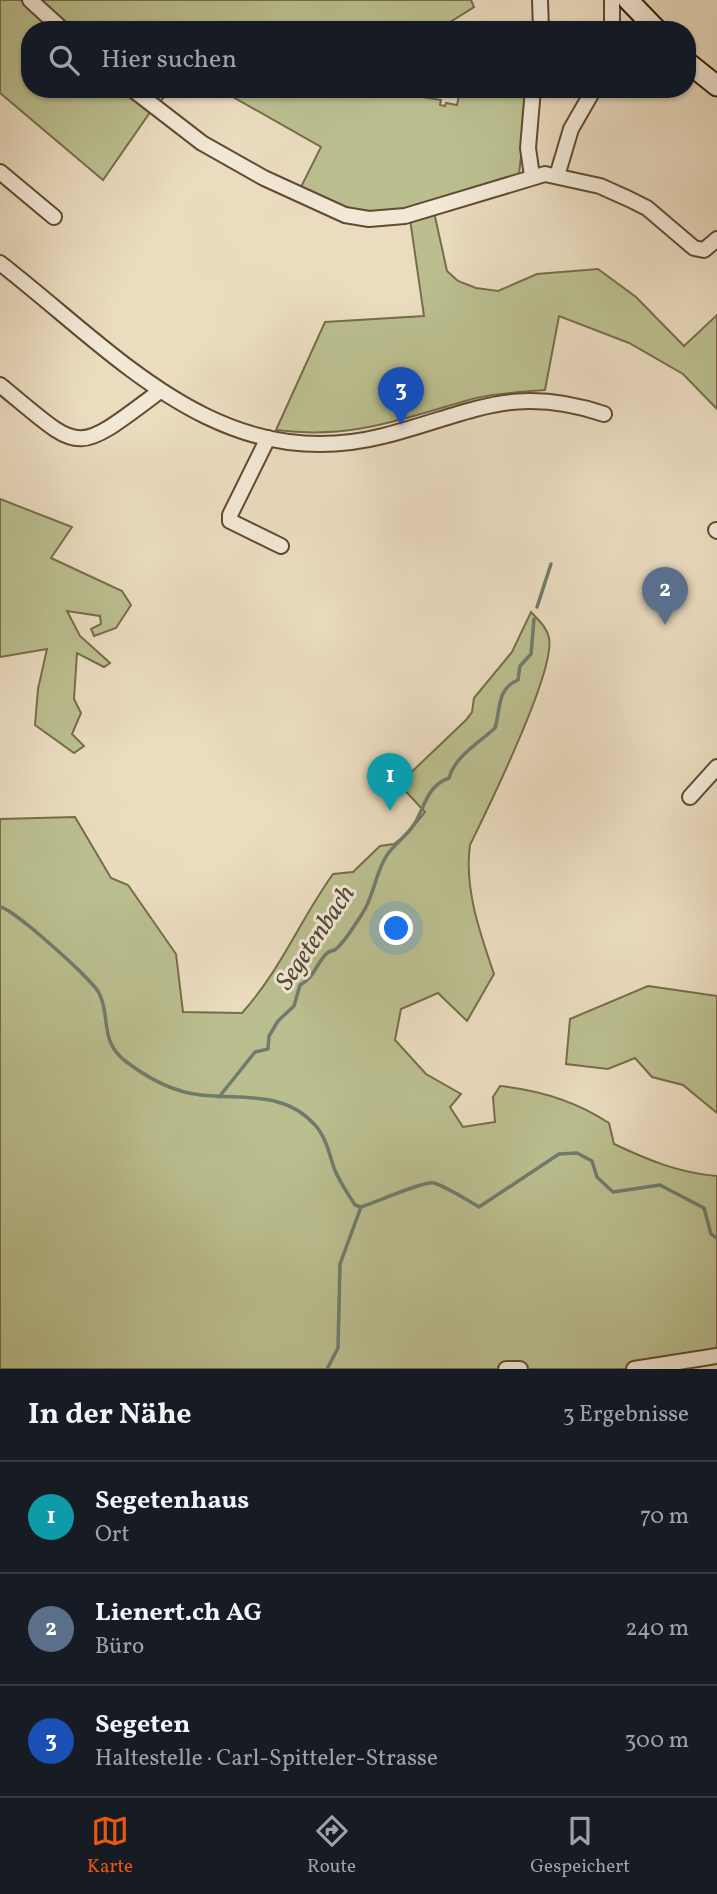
<!DOCTYPE html>
<html lang="de">
<head>
<meta charset="utf-8">
<style>
  :root { --surface:#171b24; --page:#242831; --text:#f1f3f6; --muted:#9ea1a6; --line:#363941; --accent:#ea580c }
  body { margin:0; font-family:Vollkorn,serif; background:var(--page); color:var(--text) }
  .you { position:absolute; left:397px; top:929px; width:24px; height:24px; margin:-18px; border:5px solid #fff; border-radius:50%; background:#1a73e8; box-shadow:0 0 0 10px #1a73e833 }
  .badge { display:grid; place-items:center; width:46px; height:46px; border-radius:50%; background:var(--accent); color:#fff; font-size:23px; font-weight:700 }
  .pin { position:absolute; translate:-50% -58px; filter:drop-shadow(0 2px 4px #0008) }
  .pin::after { content:''; position:absolute; top:37px; width:24px; height:21px; background:inherit; clip-path:polygon(0 0,100% 0,50% 100%) }
  .list { margin:0; padding:0; list-style:none }
  h2 { display:flex; justify-content:space-between; align-items:center; height:91px; margin:0; padding:0 28px; font-size:30px }
  h2 small { font-size:23px; font-weight:400; color:var(--muted) }
  .list li { display:grid; grid-template-columns:46px 1fr auto; gap:21px; align-items:center; box-sizing:border-box; height:112px; padding:0 28px; border-top:2px solid var(--line) }
  .list b { display:block; font-size:26px; white-space:nowrap }
  .list p { margin:0; font-size:23px; white-space:nowrap; color:var(--muted) }
  .list em { font-size:23px; font-style:normal; color:var(--muted) }
  .icon { flex:none; width:38px; height:38px; fill:none; stroke:currentColor; stroke-width:2; stroke-linecap:round; stroke-linejoin:round }
  .map { position:relative; flex:none; width:717px; height:1369px; overflow:hidden }
  .search { position:absolute; background:var(--surface); box-shadow:0 2px 5px #0004; left:21px; right:21px; top:21px; height:77px; display:flex; align-items:center; gap:18px; box-sizing:border-box; padding:0 24px; border-radius:28px; color:var(--muted); font-size:26px }
  .sheet { height:427px; background:var(--surface) }
  nav { display:flex; justify-content:space-around; align-items:center; box-sizing:border-box; height:98px; border-top:2px solid var(--line); background:var(--surface); font-size:19px; color:var(--muted) }
  nav a { display:grid; justify-items:center; gap:4px }
  nav .on { color:var(--accent) }
  .map>svg:first-child { display:block }
  .green { fill:#bbbf90; stroke:#776d48; stroke-width:2 }
  .lines { fill:none; stroke-linecap:round; stroke-linejoin:round }
  .stream { stroke:#707c6b; stroke-width:3.5 }
  .street-casing { stroke:#614b30; stroke-width:18 }
  .secondary-casing { stroke:#331b00; stroke-width:23 }
  .street { stroke:#f2e8d6; stroke-width:14 }
  .secondary { stroke:#f2e8d6; stroke-width:19 }
  .labels { text-anchor:middle; dominant-baseline:central; stroke-width:6; stroke-linejoin:round; paint-order:stroke }
  .water-label { font-size:26px; font-style:italic; fill:#514b35; stroke:#f2e8d6 }
</style>
</head>
<body>
<div class="map">
<svg width="717" height="1369" viewBox="0 0 717 1369">
  <rect width="100%" height="100%" fill="#ebdcc0"/>
  <filter id="stains"><feTurbulence type="fractalNoise" baseFrequency=".00286" numOctaves="4"/><feColorMatrix values="0 0 0 0 .2 0 0 0 0 .09 0 0 0 0 .02 0 0 0 .5 -.17"/></filter>
  <radialGradient id="worn" r=".72"><stop offset=".6" stop-color="#630" stop-opacity="0"/><stop offset="1" stop-color="#630" stop-opacity=".3"/></radialGradient>
  <g class="green">
    <polygon points="0,0 471,0 474,7 444,26 445,30 30,30 30,89 172,89 151,111 103,180 0,93"/>
    <polygon points="219,89 421,89 423,97 441,100 440,105 445,106 446,103 457,105 460,91 453,89 529,89 519,174 393,214 353,213 299,191 321,147"/>
    <path d="M434,212L447,271L458,281L476,288L498,291L537,274L598,269L636,297L684,346L717,315V409L683,374L629,343L559,316L545,390C522,392 499,393 476,398C403,418 354,440 276,430L325,322L424,316L410,219Z"/>
    <polygon points="0,499 72,527 51,558 122,591 131,605 116,628 94,636 91,629 101,624 100,616 67,611 80,636 110,663 104,667 77,653 74,699 81,713 72,734 84,746 74,753 35,725 38,689 47,649 0,657"/>
    <path d="M531,612C538,620 547,627 549,638C556,671 488,808 470,845C464,889 480,933 494,974L467,1021L438,993L401,1009L395,1040L426,1074L461,1094L450,1107L463,1127L495,1122L493,1097L500,1086C539,1090 577,1102 609,1123L614,1144C648,1160 679,1173 717,1176V1358L634,1369H0V819L75,817L111,878L128,885L176,954L183,1012L242,1013C280,971 300,920 333,874L353,872L380,846L394,844L408,833L425,812L399,784L466,720L472,712L474,698L512,652Z"/>
    <polygon points="648,986 717,996 717,1113 683,1085 652,1077 635,1058 608,1069 566,1064 570,1019"/>
  </g>
  <g class="lines">
    <g class="stream">
      <polyline points="537,607 551,564"/>
      <path d="M0,907C11,907 92,979 99,993C111,1016 99,1039 124,1060C147,1078 172,1092 201,1095C242,1100 284,1090 315,1125C326,1137 329,1153 334,1168C339,1181 348,1194 355,1205L361,1207C374,1203 426,1180 434,1183C449,1188 465,1199 479,1207L559,1154L577,1153L592,1161L597,1177L613,1192L660,1185L704,1208L711,1234L717,1238"/>
      <path d="M219,1097L255,1052L268,1049L269,1036L278,1021L294,1006L300,985C314,978 316,964 327,953C331,950 332,952 336,949C343,943 357,922 362,914C374,897 375,873 387,855C395,843 407,836 415,823C425,806 427,786 449,778C455,756 479,743 495,728C501,709 496,689 518,680L520,666L531,654L534,619"/>
      <polyline points="327,1369 338,1348 340,1264 361,1207"/>
    </g>
    <g class="street-casing">
      <g id="street">
        <polyline points="30,0 63,30"/>
        <polyline points="540,0 541,30"/>
        <polyline points="612,30 612,0"/>
        <polyline points="132,89 202,143 264,178 345,215 369,219 405,216 545,174 600,186 629,199 647,208 694,248 704,250 717,239"/>
        <polyline points="0,172 54,217"/>
        <polyline points="532,176 528,148 533,89"/>
        <polyline points="557,176 571,129 594,89"/>
        <path d="M0,263C116,353 220,477 383,436C470,414 512,383 604,414"/>
        <path d="M0,385C83,453 72,457 160,391"/>
        <polyline points="268,438 230,515 230,521 281,546"/>
        <polyline points="716,530 717,531"/>
        <polyline points="690,797 717,767"/>
        <polyline points="506,1369 520,1369"/>
        <polyline points="634,1369 717,1356"/>
      </g>
    </g>
    <g class="secondary-casing">
      <g id="secondary">
        <polyline points="628,0 657,30"/>
        <polyline points="687,62 717,86"/>
      </g>
    </g>
    <use href="#street" class="street"/>
    <use href="#secondary" class="secondary"/>
  </g>
  <g class="labels">
    <g class="water-label">
      <text transform="translate(316 938) rotate(-56)">Segetenbach</text>
    </g>
  </g>
  <rect width="100%" height="100%" filter="url(#stains)"/>
  <rect width="100%" height="100%" fill="url(#worn)"/>
</svg>
<div class="you"></div>
<div class="pin badge" style="left:390px;top:811px;background:#0f9aa8">1</div>
<div class="pin badge" style="left:665px;top:625px;background:#5c6f8a">2</div>
<div class="pin badge" style="left:401px;top:425px;background:#1a4fb4">3</div>
<div class="search"><svg class="icon" aria-label="search" viewBox="0 0 24 24"><circle cx="10" cy="10" r="6"/><path d="M15 15l6 6"/></svg>Hier suchen</div>
</div>
<section class="sheet">
<h2>In der Nähe<small>3 Ergebnisse</small></h2>
<ul class="list">
<li><span class="badge" style="background:#0f9aa8">1</span><div><b>Segetenhaus</b><p>Ort</p></div><em>70 m</em></li>
<li><span class="badge" style="background:#5c6f8a">2</span><div><b>Lienert.ch AG</b><p>Büro</p></div><em>240 m</em></li>
<li><span class="badge" style="background:#1a4fb4">3</span><div><b>Segeten</b><p>Haltestelle · Carl-Spitteler-Strasse</p></div><em>300 m</em></li>
</ul>
</section>
<nav>
<a class="on"><svg class="icon" aria-label="map" viewBox="0 0 24 24"><path d="M3 6l6-2 6 2 6-2v14l-6 2-6-2-6 2zM9 4v14M15 6v14"/></svg>Karte</a>
<a><svg class="icon" aria-label="directions" viewBox="0 0 24 24"><path d="M12 3l9 9-9 9-9-9zM9 14v-3h6M13 9l2 2-2 2"/></svg>Route</a>
<a><svg class="icon" aria-label="saved" viewBox="0 0 24 24"><path d="M7 4h10v16l-5-4-5 4z"/></svg>Gespeichert</a>
</nav>
</body>
</html>
